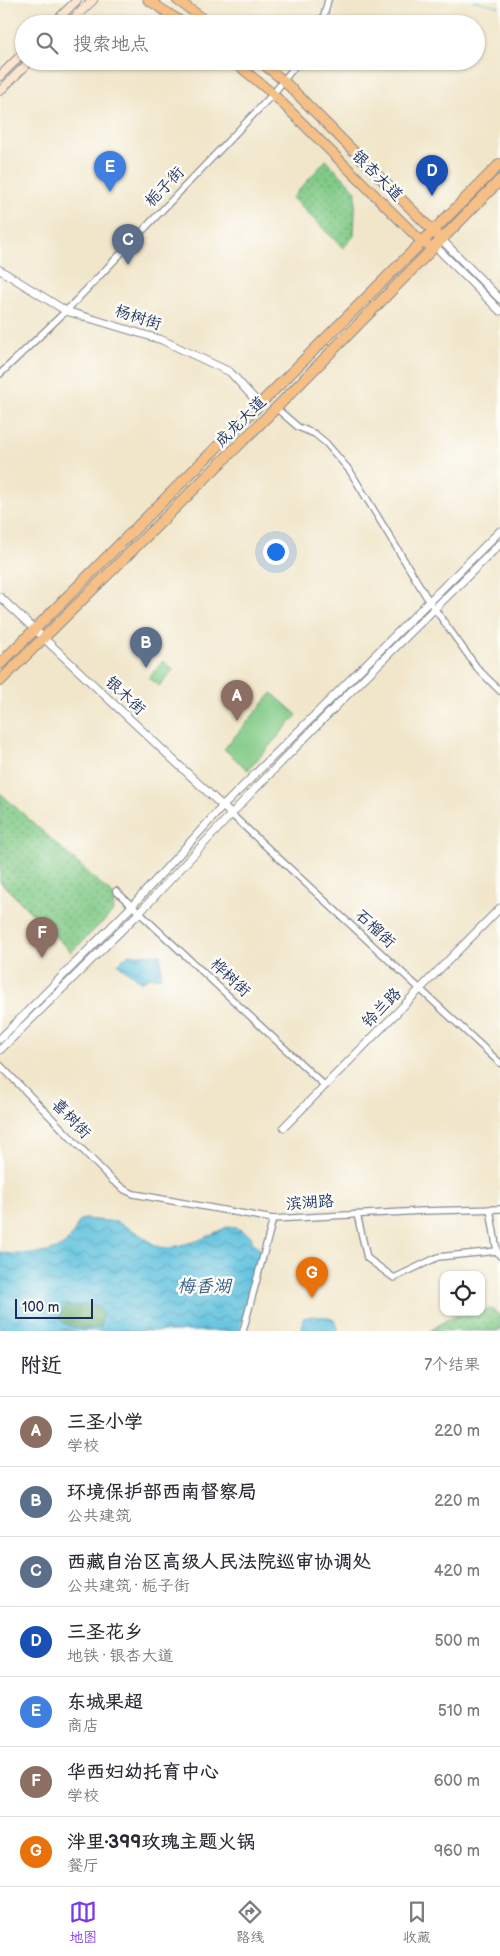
<!DOCTYPE html>
<html lang="zh">
<head>
<meta charset="utf-8">
<style>
  :root { --surface:#fff; --page:#f2f2f3; --text:#2b2b33; --muted:#7c7c81; --line:#e1e1e2; --accent:#7c3aed }
  body { margin:0; font-family:"Balsamiq Sans","LXGW WenKai TC",sans-serif; background:var(--page); color:var(--text) }
  .controls { position:absolute; right:15px; bottom:15px; display:grid; overflow:hidden; border-radius:10px; box-shadow:0 1px 4px #0004 }
  .controls button { width:45px; height:45px; display:grid; place-items:center; padding:0; border:0; border-bottom:1px solid var(--line); background:var(--surface); color:var(--text); font:25px sans-serif }
  .scale { position:absolute; left:15px; bottom:12px; width:78px; box-sizing:border-box; padding-left:5px; border:2px solid #1b2f5e; border-top:0; font-size:14px; line-height:18px; white-space:nowrap; color:#1b2f5e; -webkit-text-stroke:4px #fdfcf7; paint-order:stroke }
  .you { position:absolute; left:275px; top:551px; width:18px; height:18px; margin:-12px; border:4px solid #fff; border-radius:50%; background:#1a73e8; box-shadow:0 0 0 8px #1a73e833 }
  .badge { display:grid; place-items:center; width:32px; height:32px; border-radius:50%; background:var(--accent); color:#fff; font-size:16px; font-weight:700 }
  .pin { position:absolute; translate:-50% -41px; filter:drop-shadow(0 1px 2px #0008) }
  .pin::after { content:''; position:absolute; top:26px; width:18px; height:15px; background:inherit; clip-path:polygon(0 0,100% 0,50% 100%) }
  .list { margin:0; padding:0; list-style:none }
  h2 { display:flex; justify-content:space-between; align-items:center; height:65px; margin:0; padding:0 20px; font-size:21px }
  h2 small { font-size:16px; font-weight:400; color:var(--muted) }
  .list li { display:grid; grid-template-columns:32px 1fr auto; gap:15px; align-items:center; box-sizing:border-box; height:70px; padding:0 20px; border-top:1px solid var(--line) }
  .list b { display:block; font-size:19px; white-space:nowrap }
  .list p { margin:0; font-size:16px; white-space:nowrap; color:var(--muted) }
  .list em { font-size:16px; font-style:normal; color:var(--muted) }
  .icon { flex:none; width:28px; height:28px; fill:none; stroke:currentColor; stroke-width:2; stroke-linecap:round; stroke-linejoin:round }
  .map { position:relative; flex:none; width:500px; height:1331px; overflow:hidden }
  .search { position:absolute; background:var(--surface); box-shadow:0 1px 4px #0004; left:15px; right:15px; top:15px; height:55px; display:flex; align-items:center; gap:12px; box-sizing:border-box; padding:0 18px; border-radius:28px; color:var(--muted); font-size:19px }
  .sheet { height:555px; background:var(--surface) }
  nav { display:flex; justify-content:space-around; align-items:center; box-sizing:border-box; height:70px; border-top:1px solid var(--line); background:var(--surface); font-size:14px; color:var(--muted) }
  nav a { display:grid; justify-items:center; gap:2px }
  nav .on { color:var(--accent) }
  .map>svg:first-child { display:block }
  .forest { fill:url(#forest-crowns); stroke:#426e69 }
  .park { fill:url(#park-dots); stroke:#4e7c72 }
  .pitch { fill:#81ca87; stroke:#4e7c72 }
  .water { fill:url(#water-waves); stroke:#3e789e; fill-rule:evenodd }
  .lines { fill:none; stroke-linecap:round; stroke-linejoin:round }
  .stream { stroke:#61c2df; stroke-width:1 }
  .minor-casing { stroke:#868a94; stroke-width:8 }
  .tertiary-casing { stroke:#868a94; stroke-width:9 }
  .secondary-casing { stroke:#868a94; stroke-width:10 }
  .primary-casing { stroke:#868a94; stroke-width:11 }
  .trunk-casing { stroke:#868a94; stroke-width:12 }
  .minor { stroke:#fff; stroke-width:5.5 }
  .tertiary { stroke:#fff; stroke-width:7 }
  .secondary { stroke:#fbe5cf; stroke-width:8 }
  .primary { stroke:#f5bf86; stroke-width:9 }
  .trunk { stroke:#f5bf86; stroke-width:10 }
  .labels { text-anchor:middle; dominant-baseline:central; stroke-width:5; stroke-linejoin:round; paint-order:stroke }
  .street-label { font-size:16px; fill:#1b2f5e; stroke:#fdfcf7 }
  .water-label { font-size:18px; font-style:italic; fill:#305b85; stroke:#fdfcf7 }
</style>
</head>
<body>
<div class="map">
<svg width="500" height="1331" viewBox="0 0 500 1331">
  <defs>
    <pattern id="forest-crowns" width="20" height="18" patternUnits="userSpaceOnUse" patternTransform="scale(1.25)"><rect width="20" height="18" fill="#68ae74"/><path d="M2 6a3 3 0 1 1 6 0M12 15a3 3 0 1 1 6 0" fill="none" stroke="#558e62"/></pattern>
    <pattern id="park-dots" width="8" height="8" patternUnits="userSpaceOnUse" patternTransform="scale(1.25)"><rect width="8" height="8" fill="#81ca87"/><path d="M2 2h.1M6 6h.1" fill="none" stroke="#69a472" stroke-width="1.8" stroke-linecap="round"/></pattern>
    <pattern id="water-waves" width="16" height="10" patternUnits="userSpaceOnUse" patternTransform="scale(1.25)"><rect width="16" height="10" fill="#61c2df"/><path d="M0 5q4-4 8 0t8 0" fill="none" stroke="#4f9eb8"/></pattern>
  </defs>
  <rect width="100%" height="100%" fill="#fdfcf7"/>
  <filter id="ink" filterUnits="userSpaceOnUse"><feTurbulence type="fractalNoise" baseFrequency=".02" numOctaves="2"/><feDisplacementMap in="SourceGraphic" scale="10" xChannelSelector="R" yChannelSelector="G"/><feConvolveMatrix kernelMatrix="1 2 1 2 8 2 1 2 1" color-interpolation-filters="sRGB"/></filter>
  <filter id="wash" filterUnits="userSpaceOnUse"><feTurbulence type="fractalNoise" baseFrequency=".0096" numOctaves="4" result="noise"/><feDisplacementMap in="SourceGraphic" scale="20" xChannelSelector="R" yChannelSelector="G"/><feGaussianBlur stdDeviation="1.12" result="paint"/><feColorMatrix in="noise" values="0 0 0 0 0 0 0 0 0 0 0 0 0 0 0 0 0 1.4 0 .05"/><feComposite in="paint" operator="in"/></filter>
  <g filter="url(#wash)">
    <rect width="100%" height="100%" fill="#f1e6ca"/>
    <path class="forest" d="M91,1304L96,1305L102,1312L101,1327C85,1331 45,1326 66,1306H79Z"/>
    <g class="park">
      <polygon points="326,160 356,191 354,236 343,248 292,198"/>
      <polygon points="0,793 113,895 114,911 71,952 0,882"/>
      <polygon points="491,1309 500,1315 500,1331 430,1331 451,1317 481,1312 481,1311"/>
    </g>
    <g class="pitch">
      <polygon points="163,661 173,670 159,686 149,678"/>
      <polygon points="272,693 297,715 248,770 224,749"/>
    </g>
    <g class="water">
      <polygon points="129,954 138,955 161,954 161,977 149,977 141,982 118,964"/>
      <path d="M85,1219L117,1222L136,1232L158,1247L169,1248L197,1241L227,1227L237,1228L251,1236L253,1243L262,1251L239,1331H0V1252C14,1256 54,1255 65,1244C72,1237 76,1228 80,1220ZM91,1304L96,1305L102,1312L101,1327C86,1331 45,1327 66,1306H79Z"/>
      <polygon points="312,1316 326,1317 334,1320 339,1331 302,1331 303,1318"/>
    </g>
    <g class="lines">
      <polyline class="stream" points="472,0 500,7"/>
    </g>
  </g>
  <g filter="url(#ink)">
    <g class="lines">
      <g class="minor-casing">
        <g id="minor">
          <polyline points="322,24 328,0"/>
          <polyline points="0,374 66,311 273,94 299,61"/>
          <polyline points="276,408 298,427 315,434 326,443 350,471 429,601 478,669 500,691"/>
          <polyline points="231,814 500,1063"/>
          <polyline points="116,891 325,1086"/>
          <polyline points="0,1065 112,1180 125,1190 134,1194 273,1219 423,1211 500,1209"/>
          <polyline points="490,1209 497,1251"/>
          <polyline points="357,1214 367,1258 394,1278 438,1257 497,1251 500,1256"/>
          <polyline points="243,1331 273,1219"/>
        </g>
      </g>
      <g class="tertiary-casing">
        <g id="tertiary">
          <polyline points="441,239 500,299"/>
          <polyline points="435,246 500,311"/>
          <polyline points="0,270 66,311 162,340 230,372 260,405"/>
          <polyline points="0,597 231,814"/>
          <polyline points="0,1039 132,906 223,806 500,531"/>
          <polyline points="0,1050 140,912 252,792 336,706 500,544"/>
          <polyline points="284,1127 500,908"/>
        </g>
      </g>
      <g class="secondary-casing">
        <g id="secondary">
          <polyline points="53,24 77,0"/>
          <polyline points="68,24 93,0"/>
          <polyline points="0,76 24,52"/>
          <polyline points="0,91 30,61"/>
        </g>
      </g>
      <g class="primary-casing">
        <g id="primary">
          <polyline points="148,0 185,24"/>
          <polyline points="177,0 211,24"/>
          <polyline points="233,61 273,94 422,242 427,244"/>
          <polyline points="259,61 284,81 441,239"/>
        </g>
      </g>
      <g class="trunk-casing">
        <g id="trunk">
          <polyline points="0,664 500,164"/>
          <polyline points="0,681 276,408 500,180"/>
        </g>
      </g>
      <use href="#minor" class="minor"/>
      <use href="#tertiary" class="tertiary"/>
      <use href="#secondary" class="secondary"/>
      <use href="#primary" class="primary"/>
      <use href="#trunk" class="trunk"/>
    </g>
  </g>
  <g class="labels">
    <g class="street-label">
      <text transform="translate(377 176) rotate(45)">银杏大道</text>
      <text transform="translate(165 187) rotate(-46)">栀子街</text>
      <text transform="translate(138 318) rotate(18)">杨树街</text>
      <text transform="translate(241 422) rotate(-45)">成龙大道</text>
      <text transform="translate(125 696) rotate(43)">银木街</text>
      <text transform="translate(375 929) rotate(43)">石榴街</text>
      <text transform="translate(230 978) rotate(43)">桦树街</text>
      <text transform="translate(382 1008) rotate(-45)">铃兰路</text>
      <text transform="translate(71 1119) rotate(46)">喜树街</text>
      <text transform="translate(310 1203) rotate(-4)">滨湖路</text>
    </g>
    <g class="water-label">
      <text x="204" y="1286">梅香湖</text>
    </g>
  </g>
</svg>
<div class="controls">
<button><svg class="icon" aria-label="locate" viewBox="0 0 24 24"><circle cx="12" cy="12" r="6"/><path d="M12 2v4M12 18v4M2 12h4M18 12h4"/></svg></button>
</div>
<div class="scale">100 m</div>
<div class="you"></div>
<div class="pin badge" style="left:237px;top:721px;background:#8d6e63">A</div>
<div class="pin badge" style="left:146px;top:668px;background:#5c6f8a">B</div>
<div class="pin badge" style="left:128px;top:265px;background:#5c6f8a">C</div>
<div class="pin badge" style="left:432px;top:196px;background:#1a4fb4">D</div>
<div class="pin badge" style="left:110px;top:192px;background:#3f7fe0">E</div>
<div class="pin badge" style="left:42px;top:958px;background:#8d6e63">F</div>
<div class="pin badge" style="left:312px;top:1298px;background:#e8710a">G</div>
<div class="search"><svg class="icon" aria-label="search" viewBox="0 0 24 24"><circle cx="10" cy="10" r="6"/><path d="M15 15l6 6"/></svg>搜索地点</div>
</div>
<section class="sheet">
<h2>附近<small>7个结果</small></h2>
<ul class="list">
<li><span class="badge" style="background:#8d6e63">A</span><div><b>三圣小学</b><p>学校</p></div><em>220 m</em></li>
<li><span class="badge" style="background:#5c6f8a">B</span><div><b>环境保护部西南督察局</b><p>公共建筑</p></div><em>220 m</em></li>
<li><span class="badge" style="background:#5c6f8a">C</span><div><b>西藏自治区高级人民法院巡审协调处</b><p>公共建筑 · 栀子街</p></div><em>420 m</em></li>
<li><span class="badge" style="background:#1a4fb4">D</span><div><b>三圣花乡</b><p>地铁 · 银杏大道</p></div><em>500 m</em></li>
<li><span class="badge" style="background:#3f7fe0">E</span><div><b>东城果超</b><p>商店</p></div><em>510 m</em></li>
<li><span class="badge" style="background:#8d6e63">F</span><div><b>华西妇幼托育中心</b><p>学校</p></div><em>600 m</em></li>
<li><span class="badge" style="background:#e8710a">G</span><div><b>泮里·399玫瑰主题火锅</b><p>餐厅</p></div><em>960 m</em></li>
</ul>
</section>
<nav>
<a class="on"><svg class="icon" aria-label="map" viewBox="0 0 24 24"><path d="M3 6l6-2 6 2 6-2v14l-6 2-6-2-6 2zM9 4v14M15 6v14"/></svg>地图</a>
<a><svg class="icon" aria-label="directions" viewBox="0 0 24 24"><path d="M12 3l9 9-9 9-9-9zM9 14v-3h6M13 9l2 2-2 2"/></svg>路线</a>
<a><svg class="icon" aria-label="saved" viewBox="0 0 24 24"><path d="M7 4h10v16l-5-4-5 4z"/></svg>收藏</a>
</nav>
</body>
</html>
